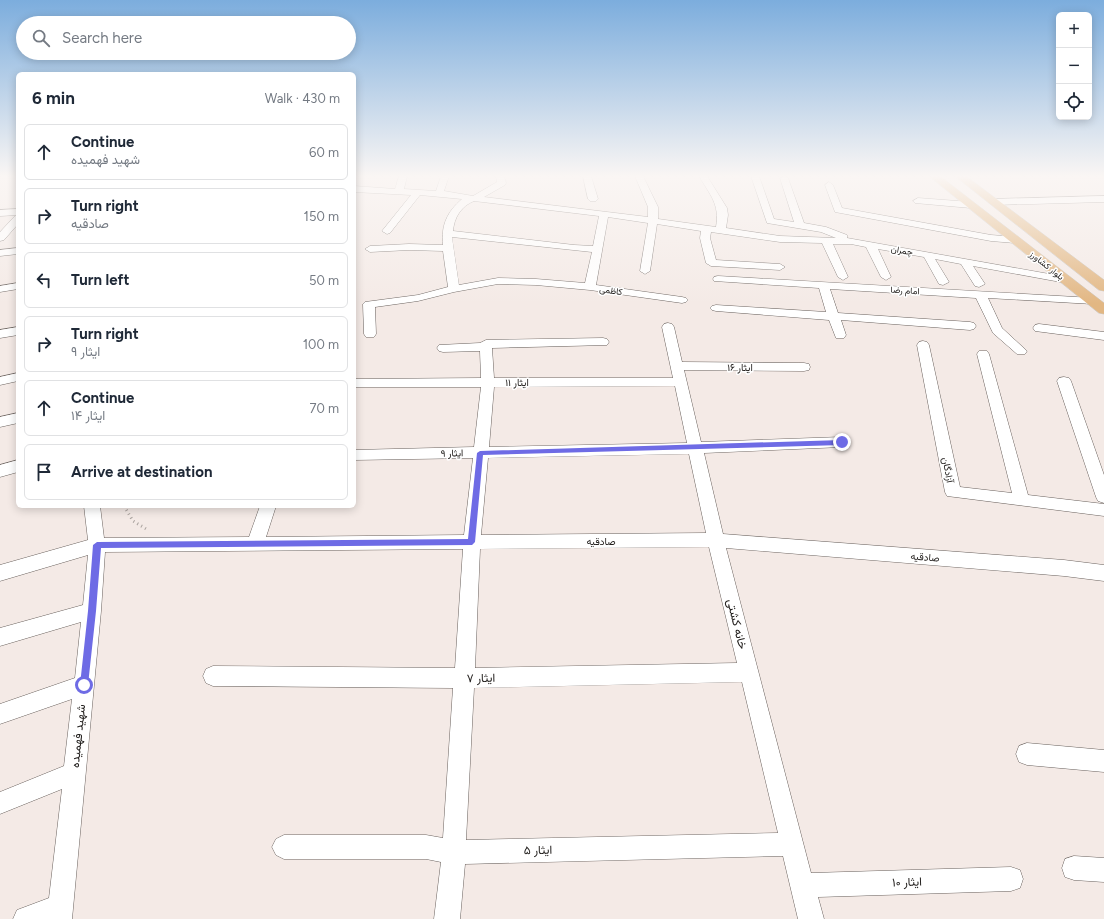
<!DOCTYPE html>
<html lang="en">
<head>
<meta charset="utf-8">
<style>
  :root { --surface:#fff; --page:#f6f6f7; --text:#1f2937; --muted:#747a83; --line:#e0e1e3 }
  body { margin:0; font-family:Figtree,Vazirmatn,sans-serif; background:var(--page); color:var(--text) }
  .controls { position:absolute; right:12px; top:12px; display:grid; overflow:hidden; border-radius:6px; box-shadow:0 2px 10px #0003 }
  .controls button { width:36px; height:36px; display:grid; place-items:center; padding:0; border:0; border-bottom:1px solid var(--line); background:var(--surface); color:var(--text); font:20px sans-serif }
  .stop { position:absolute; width:12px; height:12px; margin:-9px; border:3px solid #6e6be5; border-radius:50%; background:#fff }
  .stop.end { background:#6e6be5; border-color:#fff; box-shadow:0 1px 4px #0008 }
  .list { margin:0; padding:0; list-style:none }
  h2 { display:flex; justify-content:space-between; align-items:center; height:52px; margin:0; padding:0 16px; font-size:17px }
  h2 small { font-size:13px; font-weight:400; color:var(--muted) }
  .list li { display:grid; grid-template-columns:26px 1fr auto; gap:12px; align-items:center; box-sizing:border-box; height:56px; margin:0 8px 8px; padding:0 8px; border:1px solid var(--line); border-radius:6px }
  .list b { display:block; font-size:15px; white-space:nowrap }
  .list p { margin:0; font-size:13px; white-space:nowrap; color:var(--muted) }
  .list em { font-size:13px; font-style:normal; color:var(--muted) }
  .icon { flex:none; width:22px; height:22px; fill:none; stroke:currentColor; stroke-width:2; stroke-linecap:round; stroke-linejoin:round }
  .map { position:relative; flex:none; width:1104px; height:919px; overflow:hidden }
  .search { position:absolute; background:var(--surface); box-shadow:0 2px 10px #0003; left:16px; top:16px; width:340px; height:44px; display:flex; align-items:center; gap:10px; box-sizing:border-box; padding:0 14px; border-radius:22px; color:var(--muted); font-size:15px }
  .panel { position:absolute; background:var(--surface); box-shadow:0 2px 10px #0003; left:16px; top:72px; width:340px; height:436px; border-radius:6px }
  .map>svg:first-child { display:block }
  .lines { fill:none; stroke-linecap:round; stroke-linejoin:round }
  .minor-casing { stroke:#6a625e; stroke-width:1 }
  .major-casing { stroke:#cacac9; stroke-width:1 }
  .path { stroke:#aaa39f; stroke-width:3; stroke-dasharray:1 3.5; stroke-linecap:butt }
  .minor { fill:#fff; fill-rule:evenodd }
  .major { fill:#e2b783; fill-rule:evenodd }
  .route { fill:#6e6be5 }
  .labels { text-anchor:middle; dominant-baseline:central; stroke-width:3; stroke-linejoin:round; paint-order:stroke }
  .far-street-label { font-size:9px; fill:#24211f; stroke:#fff }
  .street-label { font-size:10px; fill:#24211f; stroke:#fff }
  .near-street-label { font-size:12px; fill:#24211f; stroke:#fff }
</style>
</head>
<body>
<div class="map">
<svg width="1104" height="919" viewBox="0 0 1104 919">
  <rect width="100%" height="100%" fill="#f4eae6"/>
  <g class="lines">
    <g class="minor-casing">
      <g id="minor">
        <path d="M399,176H407L404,189L436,191L441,176H449L444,191L473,196L497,182L496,176H504L506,183L505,185L484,197L648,217V207L635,176H643L658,207V219L716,227C720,204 710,195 699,176H707L727,208L728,215L726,228L780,236L836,238L821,232L767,223L751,176H759L774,219L794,222L780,178L785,176L788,178L804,223L826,227L847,235V238L1066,277L1071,280L1066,283L973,266L985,284L979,287L975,286L961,264L935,259L949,282L943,285L939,284L924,257L878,249L891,277L886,280L881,277L866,247L851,244H833L848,277L843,280L838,277L822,243L780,242L711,232L710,238L716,260L780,264L785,267L780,270L711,266L706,263L700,238L701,231L657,224L650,271L645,274L640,271L648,223L608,217L596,285L682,297L686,298L688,300L686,302L682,303L590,290L536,285L498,284L454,292L418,301L375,307L376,334L374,337H366L364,334L363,304L365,302L418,295L448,287L443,251L409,250L370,252L365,249L370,246L409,244L443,245C441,225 447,212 462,199L420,195L390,233L387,234L382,231L411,195L354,192V186L395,189ZM474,201L599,216L593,246L574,245L453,231C454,218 461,206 474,201ZM452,237L592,252L585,283L536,279L498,278L459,285Z"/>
        <polygon points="583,176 591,176 598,199 596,201 590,201 588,199"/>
        <polygon points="829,182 833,185 842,208 991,235 1015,237 1020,240 1015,243 991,241 835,212 825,185"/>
        <polygon points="1104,196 1104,202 993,205 988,202 993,199"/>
        <polygon points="918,198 971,202 976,205 971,208 915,203 913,201"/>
        <polygon points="18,209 18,215 0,216 0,210"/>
        <polygon points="18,215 18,224 4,240 0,241 0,232 15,216"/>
        <polygon points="18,248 18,254 0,256 0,250"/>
        <polygon points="718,276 1093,298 1097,299 1099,301 1097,303 1093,304 988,298 1002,328 1027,351 1025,354 1017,354 993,333 976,298 830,289 838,313 970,322 974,323 976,326 974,329 970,330 841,320 846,335 844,338 836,338 829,320 716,311 712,310 710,308 712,306 716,305 826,312 819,288 714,281 713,279 714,277"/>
        <polygon points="18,283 18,289 0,292 0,286"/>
        <path d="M668,323L672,324L674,327L682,362L804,363L809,364L810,367L809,370L804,371L684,370L701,442L842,437L847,438L849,442L847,446L842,447L704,453L723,534L1064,560L1104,565V581L1064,576L726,548L811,873L1011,867L1020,870L1023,879L1020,888L1011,891L818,897L824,919H798L783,856L465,864L460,919H434L441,862L426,859H284L276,855L272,847L276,839L284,835H426L443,838L453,688L213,686L206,683L203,676L206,669L213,666L455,668L463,549L105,552L101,611L72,919H13L17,910L49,898L62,789L0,814V792L64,766L72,699L0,724V704L75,678L81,622L0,646V628L83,605L88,555L0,581V565L88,540L84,506H100L104,538L249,537L260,506H276L266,537L464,535L473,458L354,460V450L474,447L481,387H354V379L481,378L480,351L443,352L439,351L437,348L439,345L480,343L486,340L603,338L607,339L609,342L607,345L492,348L494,378H673L662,327L664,324ZM675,386L687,443L489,447L494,387ZM689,454L706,533L481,535L488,458ZM709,547L737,663L475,668L480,549ZM742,682L778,833L466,840L474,688Z"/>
        <polygon points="1039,324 1104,332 1104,340 1035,331 1033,328 1035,325"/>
        <polygon points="18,327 18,335 0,338 0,330"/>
        <polygon points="923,341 927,342 929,345 960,487 1012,493 977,354 979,351 987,351 989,354 1028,495 1104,504 1104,516 947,496 945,492 917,345 919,342"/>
        <polygon points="18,373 18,381 0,385 0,377"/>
        <polygon points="1064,377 1069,378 1071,381 1104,475 1104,503 1098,501 1096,497 1057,381 1059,378"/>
        <polygon points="18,413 18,423 0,427 0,417"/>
        <polygon points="18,460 18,472 0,477 0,465"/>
        <polygon points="1027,743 1104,750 1104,772 1027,765 1019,762 1016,754 1019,746"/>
        <polygon points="1074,856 1104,858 1104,882 1074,880 1065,877 1062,868 1065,859"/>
      </g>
    </g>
    <g class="major-casing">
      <g id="major">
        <polygon points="929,176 940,176 1104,303 1104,314 1099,313"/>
        <polygon points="955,176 966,176 1104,280 1104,291 1099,290"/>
      </g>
    </g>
    <polyline class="path" points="124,506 133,521 148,530"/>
    <use href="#minor" class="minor"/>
    <use href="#major" class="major"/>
  </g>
  <linearGradient id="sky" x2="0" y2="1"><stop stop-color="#7caddd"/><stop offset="0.58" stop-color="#faf6f4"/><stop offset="1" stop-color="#faf6f4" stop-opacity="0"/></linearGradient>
  <rect width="1104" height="304" fill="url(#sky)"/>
  <polygon class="route" points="842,440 845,442 842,445 483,455 475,542 472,545 101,548 96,611 88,685 87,688 84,689 81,688 80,685 88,611 93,545 97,542 468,539 477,453 480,451"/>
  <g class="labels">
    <g class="far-street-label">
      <text transform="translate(902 250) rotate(10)">چمران</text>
      <text transform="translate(1047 265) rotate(38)">بلوار کشاورز</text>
      <text transform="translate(611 290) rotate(8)">کاظمی</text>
      <text transform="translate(905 290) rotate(3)">امام رضا</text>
    </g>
    <g class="street-label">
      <text x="740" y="367">ایثار ۱۶</text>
      <text x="517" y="382">ایثار ۱۱</text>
      <text transform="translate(452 453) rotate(-1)">ایثار ۹</text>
      <text transform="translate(948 470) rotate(79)">آزادگان</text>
      <text x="601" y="541">صادقیه</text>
      <text transform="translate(925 557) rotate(5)">صادقیه</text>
    </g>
    <g class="near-street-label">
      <text transform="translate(737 624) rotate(76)">خانه کشتی</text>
      <text transform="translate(481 678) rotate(-1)">ایثار ۷</text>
      <text transform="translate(78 736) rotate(-84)">شهید فهمیده</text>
      <text transform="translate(538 850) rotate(-1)">ایثار ۵</text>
      <text transform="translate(907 882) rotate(-2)">ایثار ۱۰</text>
    </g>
  </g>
</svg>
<div class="controls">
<button>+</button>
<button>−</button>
<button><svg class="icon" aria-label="locate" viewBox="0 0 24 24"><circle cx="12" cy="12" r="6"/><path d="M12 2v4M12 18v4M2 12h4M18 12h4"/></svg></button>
</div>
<div class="stop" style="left:84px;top:685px"></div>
<div class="stop end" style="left:842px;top:442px"></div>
<div class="search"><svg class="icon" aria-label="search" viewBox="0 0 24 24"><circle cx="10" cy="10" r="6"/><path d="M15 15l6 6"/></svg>Search here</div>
<section class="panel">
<h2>6 min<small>Walk · 430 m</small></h2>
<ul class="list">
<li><svg class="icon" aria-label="ahead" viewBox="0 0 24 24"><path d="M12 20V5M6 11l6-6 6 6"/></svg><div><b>Continue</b><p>شهید فهمیده</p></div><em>60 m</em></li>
<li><svg class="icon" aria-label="right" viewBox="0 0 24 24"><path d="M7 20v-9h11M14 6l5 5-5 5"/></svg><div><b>Turn right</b><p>صادقیه</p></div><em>150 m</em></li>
<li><svg class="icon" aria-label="left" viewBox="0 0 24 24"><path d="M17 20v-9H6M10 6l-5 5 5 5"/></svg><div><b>Turn left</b></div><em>50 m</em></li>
<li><svg class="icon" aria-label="right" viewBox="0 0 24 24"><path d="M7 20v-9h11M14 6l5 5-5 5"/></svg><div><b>Turn right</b><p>ایثار ۹</p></div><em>100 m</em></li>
<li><svg class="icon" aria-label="ahead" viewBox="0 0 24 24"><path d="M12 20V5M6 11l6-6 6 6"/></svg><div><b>Continue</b><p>ایثار ۱۴</p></div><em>70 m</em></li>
<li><svg class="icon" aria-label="arrive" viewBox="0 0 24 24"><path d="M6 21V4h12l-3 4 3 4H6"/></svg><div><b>Arrive at destination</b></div></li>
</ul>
</section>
</div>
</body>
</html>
